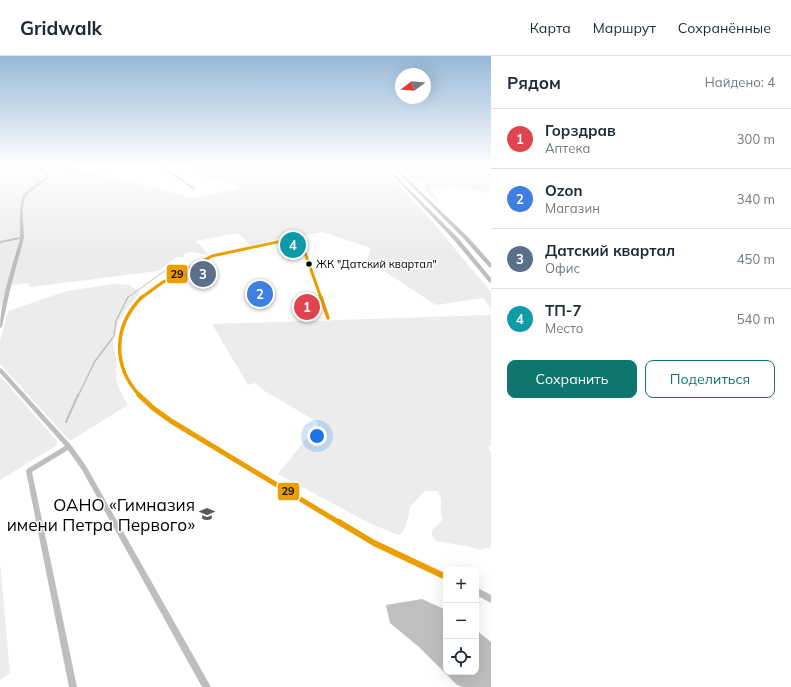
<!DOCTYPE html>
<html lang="ru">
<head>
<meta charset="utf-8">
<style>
  :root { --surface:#fff; --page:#f6f6f7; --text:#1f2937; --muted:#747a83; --line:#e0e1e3; --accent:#0f766e }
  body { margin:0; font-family:Mulish,sans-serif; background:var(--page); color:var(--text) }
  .controls { position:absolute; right:12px; bottom:12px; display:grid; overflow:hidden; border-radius:8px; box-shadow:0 4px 16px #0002 }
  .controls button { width:36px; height:36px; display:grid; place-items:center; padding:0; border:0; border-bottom:1px solid var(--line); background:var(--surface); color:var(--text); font:20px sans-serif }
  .compass { position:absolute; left:395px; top:12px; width:36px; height:36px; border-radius:50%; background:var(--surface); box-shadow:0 4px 16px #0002; rotate:254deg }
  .you { position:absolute; left:317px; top:380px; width:14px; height:14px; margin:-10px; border:3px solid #fff; border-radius:50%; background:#1a73e8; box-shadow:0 0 0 6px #1a73e833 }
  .badge { display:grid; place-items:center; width:26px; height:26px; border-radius:50%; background:var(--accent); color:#fff; font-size:13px; font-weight:700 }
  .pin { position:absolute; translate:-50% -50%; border:2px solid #fff; box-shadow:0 1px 4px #0006 }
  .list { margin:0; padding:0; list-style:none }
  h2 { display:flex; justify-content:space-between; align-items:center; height:52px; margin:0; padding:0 16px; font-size:17px }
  h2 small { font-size:13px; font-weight:400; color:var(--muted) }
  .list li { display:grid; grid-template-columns:26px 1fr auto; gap:12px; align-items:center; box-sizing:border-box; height:60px; padding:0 16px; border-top:1px solid var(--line) }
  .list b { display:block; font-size:15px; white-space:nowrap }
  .list p { margin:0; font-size:13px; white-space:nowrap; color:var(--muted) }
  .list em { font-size:13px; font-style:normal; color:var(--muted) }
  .actions { display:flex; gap:8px; padding:12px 16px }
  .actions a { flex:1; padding:9px 0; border:1px solid var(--accent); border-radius:8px; text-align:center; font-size:14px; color:var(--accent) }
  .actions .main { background:var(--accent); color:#fff }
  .icon { flex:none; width:22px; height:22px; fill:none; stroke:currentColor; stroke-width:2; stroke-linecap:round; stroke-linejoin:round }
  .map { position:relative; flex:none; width:491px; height:631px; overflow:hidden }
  header { display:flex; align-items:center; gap:24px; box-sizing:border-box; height:56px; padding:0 20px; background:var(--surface); border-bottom:1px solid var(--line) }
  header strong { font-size:19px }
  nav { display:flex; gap:22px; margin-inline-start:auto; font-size:14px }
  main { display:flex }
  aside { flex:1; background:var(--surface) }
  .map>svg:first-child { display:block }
  .green { fill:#ececec }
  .water { fill:#bfbfbf }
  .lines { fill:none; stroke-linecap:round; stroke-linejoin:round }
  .stream-far2 { stroke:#bfbfbf; stroke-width:1 }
  .stream-far1 { stroke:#bfbfbf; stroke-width:1.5 }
  .stream { stroke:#bfbfbf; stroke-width:2 }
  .minor { fill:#bebebe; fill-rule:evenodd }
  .highway { fill:#bebebe; fill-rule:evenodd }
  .bus-1-far3-casing { stroke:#fff; stroke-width:5 }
  .bus-1-far2-casing { stroke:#fff; stroke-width:6 }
  .bus-1-far1-casing { stroke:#fff; stroke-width:8 }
  .bus-1-casing { stroke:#fff; stroke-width:10 }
  .bus-1-far3 { stroke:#eb9e00; stroke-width:3 }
  .bus-1-far2 { stroke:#eb9e00; stroke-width:3.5 }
  .bus-1-far1 { stroke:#eb9e00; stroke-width:5 }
  .bus-1 { stroke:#eb9e00; stroke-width:6 }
  .bus-dot { fill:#000; stroke:#fff; stroke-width:1.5 }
  .labels { text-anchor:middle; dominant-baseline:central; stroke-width:3; stroke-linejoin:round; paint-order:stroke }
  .far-bus-label { font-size:11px; fill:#000; stroke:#fff; text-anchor:start }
  .near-poi-label { font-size:17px; fill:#000; stroke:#fff; text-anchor:end }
  .line-badge { stroke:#fff; stroke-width:1.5 }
  .pale-badge-label { font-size:11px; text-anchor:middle; font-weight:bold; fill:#111 }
</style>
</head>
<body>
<header>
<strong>Gridwalk</strong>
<nav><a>Карта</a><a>Маршрут</a><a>Сохранённые</a></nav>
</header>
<main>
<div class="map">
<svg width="491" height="631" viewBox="0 0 491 631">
  <rect width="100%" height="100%" fill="#fff"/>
  <g class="green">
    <polygon points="0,109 38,109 48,121 27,135 21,144 20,183 0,254"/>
    <path d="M41,109H80L74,112L193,142L237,133L238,131L230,127L210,123L189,109H379L425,157L491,236V253L483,242L436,249L367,204L371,192L323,176L250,189L238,177L196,185L209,199C198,199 196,193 184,198V201H177L158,215L31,231L28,227L11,229L24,182V145L26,139L46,125L50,120Z"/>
    <polygon points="397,109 491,109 491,133 486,137 459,131 430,132 438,144 431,140 422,131 425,127 411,123"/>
    <path d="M113,228L128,229L140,236C129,250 113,267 113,287C114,294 116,301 117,308C117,312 115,315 116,318C116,329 123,339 128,349L70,385L0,308V285L8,255L67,235Z"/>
    <path d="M491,259V390L488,391L491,396V491L480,494L471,491L436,485L432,480V474L440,467L443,463C442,460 440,455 441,452C441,443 443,444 437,435H425L410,451L408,463L402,478L398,479L369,467L278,418L319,367L263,334L255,327L248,329L212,268Z"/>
    <polygon points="0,320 57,385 57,389 0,424"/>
    <polygon points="0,506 10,617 0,624"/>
  </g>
  <polygon class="water" points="422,543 446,554 446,616 476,616 476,574 491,586 491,631 463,631 457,629 419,591 390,567 386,549"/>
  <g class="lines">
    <g class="stream-far2">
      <polyline points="53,109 83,116"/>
      <polyline points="127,242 166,214"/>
    </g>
    <polyline class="stream-far1" points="78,340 95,305 114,280 116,265 128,241"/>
    <polyline class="stream" points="66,366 78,339"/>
    <g class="minor">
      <path d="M38,109H40L50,121L30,136L25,141L23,152L24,182L10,234L2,271L0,272C0,245 12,211 20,183L0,187V185L20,181C20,171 19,149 23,140C27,133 40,126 48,121Z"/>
      <polygon points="160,109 162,109 196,133 194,134"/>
      <path d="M277,185C286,184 295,184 304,188L330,262V263H326V262L301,189C283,183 264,190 247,193C234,195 221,197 209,203C199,207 191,212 182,217C165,226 147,235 135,250C126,261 122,275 122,290C123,325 146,345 173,364L377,485L446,517V525L371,489L169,366C141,347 118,326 118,289C118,274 123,261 132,249C144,233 164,224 181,214C191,209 201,203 211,199C223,195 235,193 247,191C257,189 267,187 277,185Z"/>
      <polygon points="0,312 2,313 71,389 86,410 211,631 202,631 82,414 68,394 32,416 77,631 69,631 26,415 27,413 65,390 0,317"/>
      <polygon points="476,531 491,539 491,547 476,539"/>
    </g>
    <g class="highway">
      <polygon points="383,109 385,109 458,182 491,222 491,227 489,226 454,184"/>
      <polygon points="391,109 393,109 468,181 491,207 491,212 489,211 464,183"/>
    </g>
    <g class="bus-1-far3-casing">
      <polyline id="bus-1-far3" points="141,242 163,226 212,200 277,186 291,186 302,188 321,242"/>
    </g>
    <g class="bus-1-far2-casing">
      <g id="bus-1-far2">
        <polyline points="321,241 328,262"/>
        <path d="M140,340C112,310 113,270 142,241"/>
      </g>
    </g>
    <g class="bus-1-far1-casing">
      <polyline id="bus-1-far1" points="139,339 153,352 171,365 340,467"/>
    </g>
    <g class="bus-1-casing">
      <polyline id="bus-1" points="339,466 374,487 446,521"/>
    </g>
    <use href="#bus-1-far3" class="bus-1-far3"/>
    <use href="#bus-1-far2" class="bus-1-far2"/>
    <use href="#bus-1-far1" class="bus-1-far1"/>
    <use href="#bus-1" class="bus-1"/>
  </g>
  <linearGradient id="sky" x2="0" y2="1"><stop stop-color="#97b8d8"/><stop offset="0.55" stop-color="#fff"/><stop offset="1" stop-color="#fff" stop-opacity="0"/></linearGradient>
  <rect width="491" height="197" fill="url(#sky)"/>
  <defs>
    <g id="school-bare" transform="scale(1.2)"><path d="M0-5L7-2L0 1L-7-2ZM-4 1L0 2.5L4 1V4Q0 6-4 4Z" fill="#595959" stroke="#fff" stroke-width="2.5" paint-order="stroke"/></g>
  </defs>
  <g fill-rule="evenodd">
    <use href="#school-bare" x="207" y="458"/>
  </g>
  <circle class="bus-dot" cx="309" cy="208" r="3.5"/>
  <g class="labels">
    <g class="far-bus-label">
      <text x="316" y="208">ЖК "Датский квартал"</text>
    </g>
    <g class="near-poi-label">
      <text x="195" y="448">ОАНО «Гимназия<tspan x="195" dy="20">имени Петра Первого»</tspan></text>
    </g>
  </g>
  <g class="line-badge">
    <rect x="166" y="208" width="22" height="20" rx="4" fill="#eb9e00"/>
    <rect x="277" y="426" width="23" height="19" rx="4" fill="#eb9e00"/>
  </g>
  <g class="pale-badge-label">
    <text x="177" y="222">29</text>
    <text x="288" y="439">29</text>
  </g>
</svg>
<div class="controls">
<button>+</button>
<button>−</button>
<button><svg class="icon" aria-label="locate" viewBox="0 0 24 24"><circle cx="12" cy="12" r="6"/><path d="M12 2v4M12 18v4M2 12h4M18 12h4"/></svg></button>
</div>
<svg class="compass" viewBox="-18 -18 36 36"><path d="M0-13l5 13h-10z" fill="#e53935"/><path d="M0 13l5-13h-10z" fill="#747a83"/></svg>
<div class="you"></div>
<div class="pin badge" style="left:307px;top:251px;background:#e0444e">1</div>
<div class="pin badge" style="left:260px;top:238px;background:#3f7fe0">2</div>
<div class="pin badge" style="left:203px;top:218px;background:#5c6f8a">3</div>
<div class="pin badge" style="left:293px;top:189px;background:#0f9aa8">4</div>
</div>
<aside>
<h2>Рядом<small>Найдено: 4</small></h2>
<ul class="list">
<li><span class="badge" style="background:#e0444e">1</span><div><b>Горздрав</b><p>Аптека</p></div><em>300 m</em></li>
<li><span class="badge" style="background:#3f7fe0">2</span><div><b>Ozon</b><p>Магазин</p></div><em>340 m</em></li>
<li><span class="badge" style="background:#5c6f8a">3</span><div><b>Датский квартал</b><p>Офис</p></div><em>450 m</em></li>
<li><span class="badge" style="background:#0f9aa8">4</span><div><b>ТП-7</b><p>Место</p></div><em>540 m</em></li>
</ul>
<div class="actions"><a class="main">Сохранить</a><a>Поделиться</a></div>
</aside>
</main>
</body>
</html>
